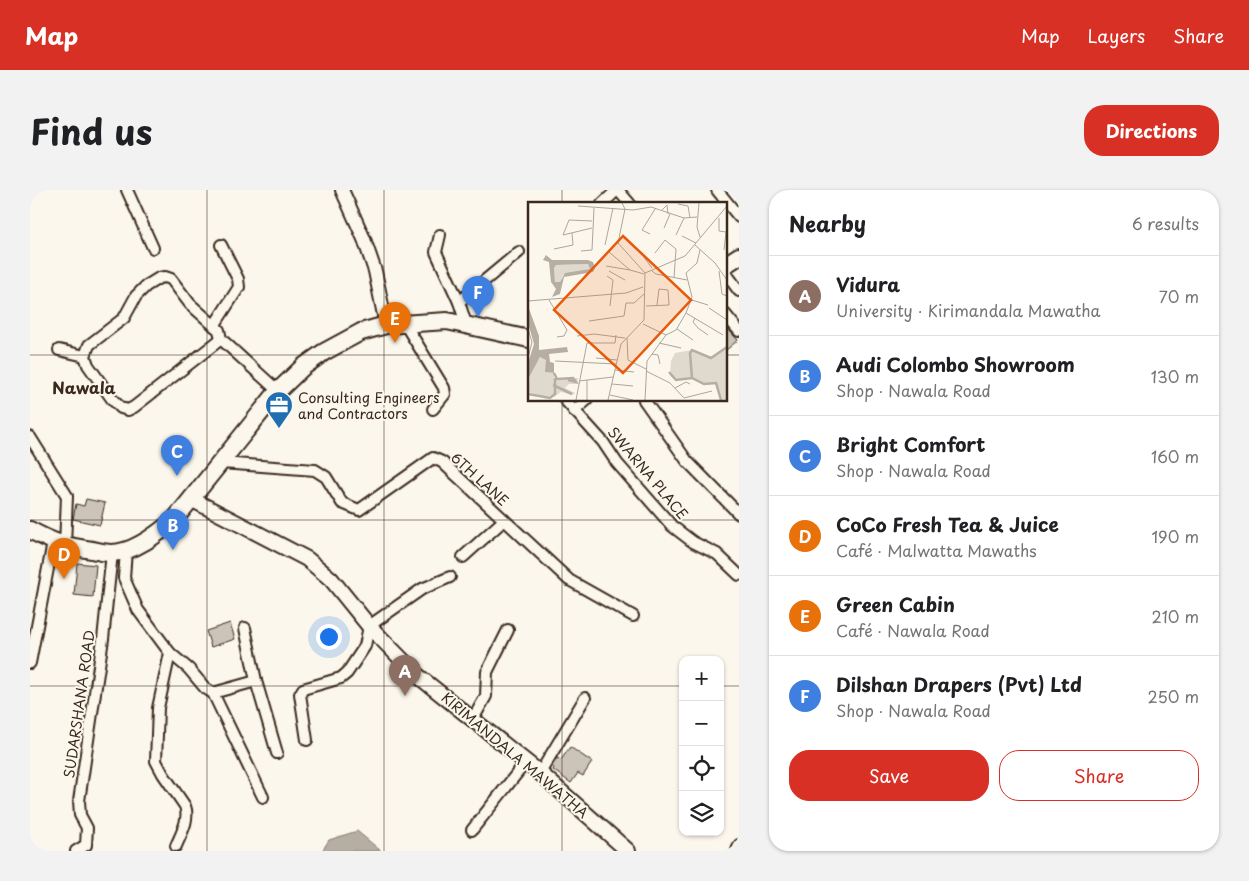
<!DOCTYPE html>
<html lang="en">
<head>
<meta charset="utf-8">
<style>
  :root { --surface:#fff; --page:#f2f2f2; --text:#202124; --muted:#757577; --line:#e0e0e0; --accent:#d93025 }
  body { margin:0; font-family:"Playpen Sans",sans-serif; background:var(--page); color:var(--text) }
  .controls { position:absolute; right:15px; bottom:15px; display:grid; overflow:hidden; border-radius:10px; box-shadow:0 1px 4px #0004 }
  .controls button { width:45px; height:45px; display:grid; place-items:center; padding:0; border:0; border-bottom:1px solid var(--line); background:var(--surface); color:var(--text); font:25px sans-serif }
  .you { position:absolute; left:298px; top:446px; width:18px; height:18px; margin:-12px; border:4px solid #fff; border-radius:50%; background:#1a73e8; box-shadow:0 0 0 8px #1a73e833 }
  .badge { display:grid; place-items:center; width:32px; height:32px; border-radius:50%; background:var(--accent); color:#fff; font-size:16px; font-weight:700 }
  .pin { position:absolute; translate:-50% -41px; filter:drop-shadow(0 1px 2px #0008) }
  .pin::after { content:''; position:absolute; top:26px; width:18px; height:15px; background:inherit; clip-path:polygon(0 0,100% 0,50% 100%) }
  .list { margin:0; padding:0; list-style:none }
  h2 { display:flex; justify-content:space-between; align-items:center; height:65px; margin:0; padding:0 20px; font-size:21px }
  h2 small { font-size:16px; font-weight:400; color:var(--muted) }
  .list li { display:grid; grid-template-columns:32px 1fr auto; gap:15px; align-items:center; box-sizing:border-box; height:80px; padding:0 20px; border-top:1px solid var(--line) }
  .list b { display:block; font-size:19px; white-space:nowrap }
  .list p { margin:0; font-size:16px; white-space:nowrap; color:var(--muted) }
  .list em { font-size:16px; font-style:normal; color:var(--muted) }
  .actions { display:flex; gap:10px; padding:15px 20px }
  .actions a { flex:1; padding:11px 0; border:1px solid var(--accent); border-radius:20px; text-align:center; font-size:18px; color:var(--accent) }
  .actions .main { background:var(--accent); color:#fff }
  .icon { flex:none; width:28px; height:28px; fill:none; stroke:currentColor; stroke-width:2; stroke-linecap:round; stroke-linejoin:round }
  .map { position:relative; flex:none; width:709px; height:661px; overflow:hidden; border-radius:20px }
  header { display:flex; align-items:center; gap:30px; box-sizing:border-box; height:70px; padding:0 25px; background:var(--accent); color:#fff }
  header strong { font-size:24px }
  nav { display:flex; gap:28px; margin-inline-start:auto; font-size:18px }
  .intro { display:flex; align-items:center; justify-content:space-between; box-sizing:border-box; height:120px; padding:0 30px }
  h1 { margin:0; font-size:35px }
  .button { padding:12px 22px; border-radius:20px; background:var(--accent); color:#fff; font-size:18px; font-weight:700 }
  main { display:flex; gap:30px; padding:0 30px }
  aside { flex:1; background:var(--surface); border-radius:20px; box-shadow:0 1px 4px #0004 }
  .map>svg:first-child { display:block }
  .water { fill:#b6aea2; stroke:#85796d }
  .building { fill:#ccc4b9; stroke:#3b2a1e }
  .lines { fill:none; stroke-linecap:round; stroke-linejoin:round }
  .minor-casing { stroke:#3b2a1e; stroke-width:14 }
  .tertiary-casing { stroke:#3b2a1e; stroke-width:16 }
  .secondary-casing { stroke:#3b2a1e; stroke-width:18 }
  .primary-casing { stroke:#3b2a1e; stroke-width:20 }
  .minor { stroke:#fbf7ec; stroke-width:10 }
  .tertiary { stroke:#fbf7ec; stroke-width:12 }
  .secondary { stroke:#fbf7ec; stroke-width:14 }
  .primary { stroke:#fbf7ec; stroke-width:16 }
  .grid { fill:none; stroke:#3b2a1e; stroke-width:1; stroke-opacity:0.55 }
  .labels { text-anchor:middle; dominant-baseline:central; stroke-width:4; stroke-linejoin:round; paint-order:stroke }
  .poi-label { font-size:14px; fill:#3b2a1e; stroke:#fbf7ec; text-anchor:start }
  .street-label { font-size:14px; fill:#3b2a1e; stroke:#fbf7ec }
  .quarter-label { font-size:16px; font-weight:bold; fill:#3b2a1e; stroke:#fbf7ec }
  .inset-river { fill:none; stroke:#b6aea2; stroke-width:2.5 }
  .inset-road { fill:none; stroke:#aea59a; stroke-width:1 }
  .view { fill:#e8590c; fill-opacity:0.15; stroke:#e8590c; stroke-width:2.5 }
  .inset-edge { fill:none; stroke:#3b2a1e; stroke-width:2.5 }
</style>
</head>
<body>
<header>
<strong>Map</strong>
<nav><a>Map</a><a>Layers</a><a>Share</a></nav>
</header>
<div class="intro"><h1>Find us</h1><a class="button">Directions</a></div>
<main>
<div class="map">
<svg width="709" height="661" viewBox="0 0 709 661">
  <rect width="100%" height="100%" fill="#fbf7ec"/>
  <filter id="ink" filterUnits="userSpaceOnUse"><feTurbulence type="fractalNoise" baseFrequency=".02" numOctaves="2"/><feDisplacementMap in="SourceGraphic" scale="10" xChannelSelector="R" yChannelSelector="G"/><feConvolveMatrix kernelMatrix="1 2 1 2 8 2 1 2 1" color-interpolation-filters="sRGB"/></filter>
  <g filter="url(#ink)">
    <polygon class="water" points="327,641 351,661 292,661 299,650"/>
    <g class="building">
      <polygon points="695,136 708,150 695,161"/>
      <polygon points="56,309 75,313 70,335 43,329 46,314 54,316"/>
      <polygon points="47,373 66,375 63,407 44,405"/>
      <polygon points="200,433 205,449 181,457 176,441"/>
      <polygon points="540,557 562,572 553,586 548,583 541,593 523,580 524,578 522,576 527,568 531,570"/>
    </g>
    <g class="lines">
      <g class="minor-casing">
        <g id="minor">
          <polyline points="97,0 123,58"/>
          <polyline points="588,0 600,14"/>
          <polyline points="687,0 709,27"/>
          <polyline points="572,14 587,0"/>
          <polyline points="410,45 406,62 429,112"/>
          <polyline points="695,82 709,101"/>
          <polyline points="695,124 709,141"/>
          <polyline points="375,134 414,198 415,204 403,219"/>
          <polyline points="436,134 429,112 489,62"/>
          <polyline points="184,136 209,97 208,89 191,55"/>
          <polyline points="191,149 104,217 98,220 91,218 82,209 58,175 55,166 59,155 94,128 106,106 116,96 129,88 135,87 141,89 160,114 189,140 191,149 248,201"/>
          <polyline points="29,160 55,166"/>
          <polyline points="535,210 573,252 587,273 642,336 663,352 687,364 709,385"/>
          <polyline points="614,210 657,271 709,324"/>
          <polyline points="544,221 557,210"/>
          <polyline points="0,247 37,306 35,356"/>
          <polyline points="191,273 285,280 296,287 312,313 329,320 403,268 412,272 539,390 603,426"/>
          <path d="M96,360L94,388L108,420L140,463L128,518L126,571L133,584L155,616C160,629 151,644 146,656"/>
          <polyline points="433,367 474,330"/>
          <polyline points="215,438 226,491 247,563"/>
          <polyline points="140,463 159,479 175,498 183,503 233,607"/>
          <polyline points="0,473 23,352"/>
          <polyline points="183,503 226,491"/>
          <polyline points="443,529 456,506 457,482 478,440"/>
          <polyline points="277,550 270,504 273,499 311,488 317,483 335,456 339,436 392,399 420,387"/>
          <polyline points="510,583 555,508"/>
          <polyline points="442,640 496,572"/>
          <polyline points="46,661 56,655 57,638 50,625 49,611 73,449 82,363"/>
          <polyline points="707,661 709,655"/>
        </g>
      </g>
      <g class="tertiary-casing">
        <polyline id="tertiary" points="312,0 334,49 345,81 356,135"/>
      </g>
      <g class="secondary-casing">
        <polyline id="secondary" points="161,309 277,369 301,389 339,436 387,485 510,583 598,661"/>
      </g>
      <g class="primary-casing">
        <g id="primary">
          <polyline points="695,75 709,66"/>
          <path d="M0,340C24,353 35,356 62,360C68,361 75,363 81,363C104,363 129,343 145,329L248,201L273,177L294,162L331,142L356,135L417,131L499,149"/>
        </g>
      </g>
      <use href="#minor" class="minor"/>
      <use href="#tertiary" class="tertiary"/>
      <use href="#secondary" class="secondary"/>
      <use href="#primary" class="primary"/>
    </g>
  </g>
  <path class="grid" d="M177,0V661M354,0V661M532,0V14M0,165H499M695,165H709M532,210V661M0,330H709M0,496H653M690,496H709"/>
  <defs>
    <g id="office-pin" transform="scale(1.4375)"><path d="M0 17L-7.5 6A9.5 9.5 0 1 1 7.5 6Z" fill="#1f6fb2" stroke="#fbf7ec"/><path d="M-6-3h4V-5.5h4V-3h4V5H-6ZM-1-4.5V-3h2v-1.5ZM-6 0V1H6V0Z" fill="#fff"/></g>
  </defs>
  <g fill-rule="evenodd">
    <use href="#office-pin" x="249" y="215"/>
  </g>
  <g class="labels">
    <g class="poi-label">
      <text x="268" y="207">Consulting Engineers<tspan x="268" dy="16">and Contractors</tspan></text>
    </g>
    <g class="street-label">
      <text transform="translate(618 283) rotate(50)">SWARNA PLACE</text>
      <text transform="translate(450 289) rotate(42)">6TH LANE</text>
      <text transform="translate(49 514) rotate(-82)">SUDARSHANA ROAD</text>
      <text transform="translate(485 565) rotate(40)">KIRIMANDALA MAWATHA</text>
    </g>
    <g class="quarter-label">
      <text x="54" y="197">Nawala</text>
    </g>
  </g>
  <g transform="translate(498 12)">
    <rect width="199" height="199" fill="#fbf7ec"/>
    <path d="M60,62L62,67L35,73L32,80H27L26,66L28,63ZM199,145V198H193L188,181L176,182L162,175L148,178L142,174L143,159L147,151L164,148L183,156ZM13,154L18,158V170L26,171V177L50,176L49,182H41L37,186L47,191L45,193L33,190L26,195L13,194L0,190L2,171Z" fill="#dfd9ce"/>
    <path d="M18,53L24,58H60L65,60L67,66L65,70L36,75L32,92L24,95L28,87L23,80L21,60L15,58ZM60,62L62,67L37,71L32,80H27L26,66L28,63ZM0,104L11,134V148L39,145L40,150L21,152L22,160L26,161V171L17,170L18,158L12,155L0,177V161L6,142L0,121Z" fill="#b6aea2" fill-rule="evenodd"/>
    <path class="inset-river" d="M141,170L148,178L164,176M26,171L29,177L45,176L48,180L40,178M25,183L44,192M0,192L22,196L27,192V176M193,198L188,181L176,182L164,176L162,151L164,148L183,156L199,145"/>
    <path class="inset-road" d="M94,1L97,7L90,41L117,71M171,1L169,25L172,35M150,2L160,4L162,16M50,4L105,8L123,5L156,16L169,15M133,9L139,3L140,12M191,16V29L198,30L196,48M136,26L142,12M122,32L114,28L127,7M35,33L41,18L64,19M35,33L64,26M148,33L156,16M154,34L168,41M77,43L85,6M167,43L187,61L199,78M109,46L124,66M26,47L45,43L44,31M53,49L64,48L66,6M81,50L102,68L116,72M127,51L137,38L148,47L146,76M78,64L102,68M81,69L97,78M124,69L128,72L159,78M191,69L194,92L199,94M79,74L85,78L82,104M21,98L39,128L36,134L29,135M164,98L180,103M0,99L98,91L115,85M118,104L141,103L140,88L131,87L129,103M181,106L199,118M158,111L195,133M167,116L165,120L170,126L180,133M61,119L96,114L98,101H106L116,92M115,122L138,133M0,127L4,140L0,156M149,127L165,138M49,134L66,132L97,136M99,136L100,158L118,167M131,141L153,146M124,152L130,153L132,162M68,156L89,158M27,159L88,162M87,168L106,170M118,169L142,181L156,196L184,189M59,178V198M51,179L85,175M84,182L105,184M147,186L158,180L162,182M82,193L105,198M48,198L59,141H87L88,133M80,198L93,142L116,118L117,71L157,54L199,4M117,198L119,159L138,133L148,128L158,111L164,95L158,71L169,61L172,48"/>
    <path class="view" d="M95,34L163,98L95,171L26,108Z"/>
    <rect width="199" height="199" class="inset-edge"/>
  </g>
</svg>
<div class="controls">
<button>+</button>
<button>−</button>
<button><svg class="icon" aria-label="locate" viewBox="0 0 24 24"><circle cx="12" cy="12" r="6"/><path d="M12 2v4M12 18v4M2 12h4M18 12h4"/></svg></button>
<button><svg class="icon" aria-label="layers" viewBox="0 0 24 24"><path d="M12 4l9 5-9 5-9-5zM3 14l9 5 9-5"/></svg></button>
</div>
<div class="you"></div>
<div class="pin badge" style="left:375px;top:506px;background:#8d6e63">A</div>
<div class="pin badge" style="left:143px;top:360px;background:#3f7fe0">B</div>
<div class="pin badge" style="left:147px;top:286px;background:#3f7fe0">C</div>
<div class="pin badge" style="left:34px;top:389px;background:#e8710a">D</div>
<div class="pin badge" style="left:365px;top:153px;background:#e8710a">E</div>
<div class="pin badge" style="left:448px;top:127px;background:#3f7fe0">F</div>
</div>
<aside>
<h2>Nearby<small>6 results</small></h2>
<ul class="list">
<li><span class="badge" style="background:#8d6e63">A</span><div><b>Vidura</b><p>University · Kirimandala Mawatha</p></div><em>70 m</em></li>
<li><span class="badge" style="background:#3f7fe0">B</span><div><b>Audi Colombo Showroom</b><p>Shop · Nawala Road</p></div><em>130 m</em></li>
<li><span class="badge" style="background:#3f7fe0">C</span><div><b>Bright Comfort</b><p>Shop · Nawala Road</p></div><em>160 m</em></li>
<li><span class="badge" style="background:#e8710a">D</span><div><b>CoCo Fresh Tea &amp; Juice</b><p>Café · Malwatta Mawaths</p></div><em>190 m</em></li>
<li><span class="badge" style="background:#e8710a">E</span><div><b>Green Cabin</b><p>Café · Nawala Road</p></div><em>210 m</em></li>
<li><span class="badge" style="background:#3f7fe0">F</span><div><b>Dilshan Drapers (Pvt) Ltd</b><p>Shop · Nawala Road</p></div><em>250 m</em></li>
</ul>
<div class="actions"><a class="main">Save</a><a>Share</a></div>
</aside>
</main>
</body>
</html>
